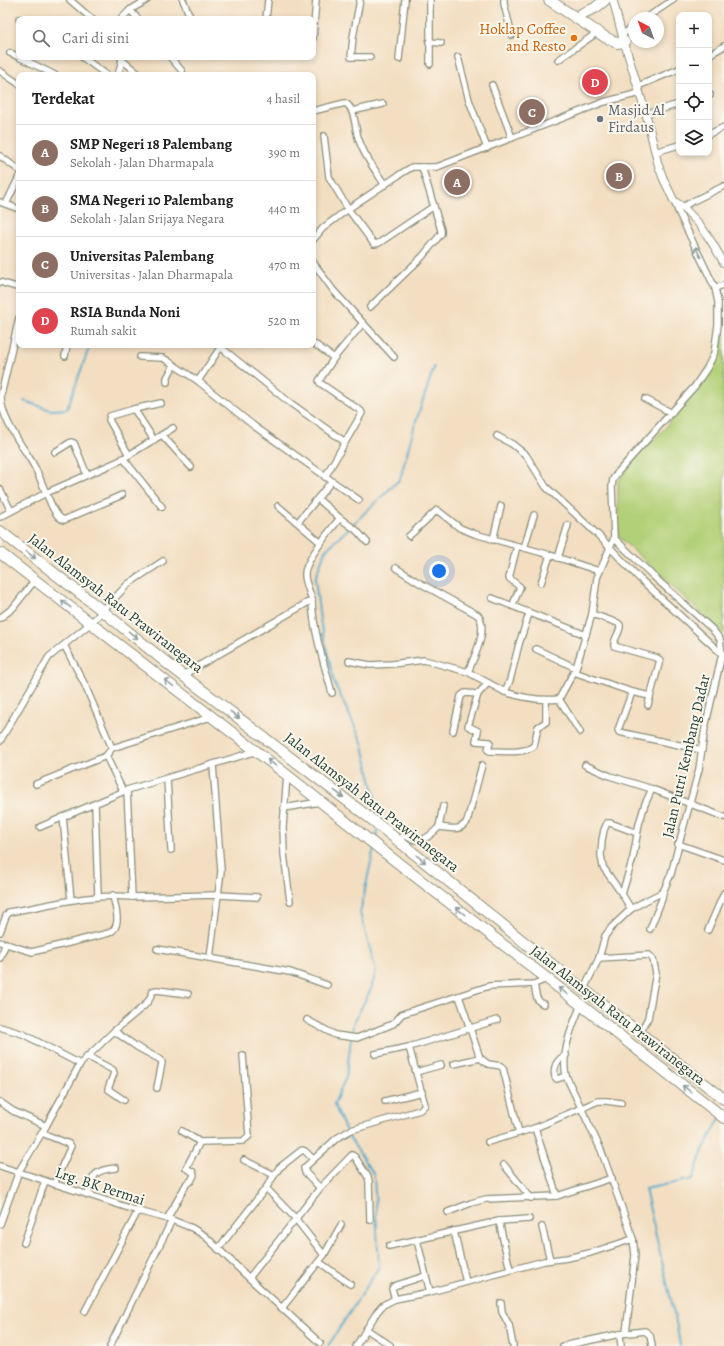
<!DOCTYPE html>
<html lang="id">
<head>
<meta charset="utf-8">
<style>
  :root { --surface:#fff; --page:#f6f6f6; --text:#222; --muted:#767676; --line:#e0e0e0; --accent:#1a73e8 }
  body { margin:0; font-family:Alegreya,serif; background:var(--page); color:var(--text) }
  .controls { position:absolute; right:12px; top:12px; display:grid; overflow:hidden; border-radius:8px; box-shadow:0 2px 6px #0003 }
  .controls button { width:36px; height:36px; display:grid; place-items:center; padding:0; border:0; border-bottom:1px solid var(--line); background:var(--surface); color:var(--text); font:20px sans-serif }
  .compass { position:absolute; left:628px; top:12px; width:36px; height:36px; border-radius:50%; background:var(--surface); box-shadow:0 2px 6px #0003; rotate:319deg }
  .you { position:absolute; left:439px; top:571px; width:14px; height:14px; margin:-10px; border:3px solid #fff; border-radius:50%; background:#1a73e8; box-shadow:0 0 0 6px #1a73e833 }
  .badge { display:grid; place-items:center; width:26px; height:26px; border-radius:50%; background:var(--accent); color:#fff; font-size:13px; font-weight:700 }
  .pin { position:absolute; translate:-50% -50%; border:2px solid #fff; box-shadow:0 1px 4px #0006 }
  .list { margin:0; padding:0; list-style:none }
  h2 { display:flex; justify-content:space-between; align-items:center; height:52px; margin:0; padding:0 16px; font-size:17px }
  h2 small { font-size:13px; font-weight:400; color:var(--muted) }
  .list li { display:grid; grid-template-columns:26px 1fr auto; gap:12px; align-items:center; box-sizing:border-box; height:56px; padding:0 16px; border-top:1px solid var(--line) }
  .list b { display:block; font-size:15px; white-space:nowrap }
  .list p { margin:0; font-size:13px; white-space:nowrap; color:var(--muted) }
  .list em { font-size:13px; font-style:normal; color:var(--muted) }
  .icon { flex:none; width:22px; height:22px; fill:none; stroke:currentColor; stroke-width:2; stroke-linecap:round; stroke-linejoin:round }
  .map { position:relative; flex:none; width:724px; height:1346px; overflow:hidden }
  .search { position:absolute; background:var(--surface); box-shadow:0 2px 6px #0003; left:16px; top:16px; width:300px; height:44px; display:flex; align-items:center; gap:10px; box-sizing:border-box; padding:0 14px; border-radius:8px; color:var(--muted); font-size:15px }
  .panel { position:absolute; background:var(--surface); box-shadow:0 2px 6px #0003; left:16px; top:72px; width:300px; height:276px; border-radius:8px }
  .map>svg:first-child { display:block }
  .green { fill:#b2d077; stroke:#688656 }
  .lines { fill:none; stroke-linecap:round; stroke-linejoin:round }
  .stream { stroke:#4ea8cc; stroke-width:2 }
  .street-casing { stroke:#898e7a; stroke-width:8 }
  .secondary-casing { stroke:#898e7a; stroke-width:9 }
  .highway-casing { stroke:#898e7a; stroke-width:12 }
  .street { stroke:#fff; stroke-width:5.5 }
  .secondary { stroke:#fff; stroke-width:7 }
  .highway { stroke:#fff; stroke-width:10 }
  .oneway { stroke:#8f9e9a }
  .food-dot { fill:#e8710a; stroke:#fbf7ec; stroke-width:1.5 }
  .worship-dot { fill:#6b7280; stroke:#fbf7ec; stroke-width:1.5 }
  .labels { text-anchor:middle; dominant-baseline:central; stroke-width:4; stroke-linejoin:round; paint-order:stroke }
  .food-label { font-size:15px; fill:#c56008; stroke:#fbf7ec; text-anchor:end }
  .worship-label { font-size:15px; fill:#5b616d; stroke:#fbf7ec; text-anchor:start }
  .street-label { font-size:15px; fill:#1f3d34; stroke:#fbf7ec }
</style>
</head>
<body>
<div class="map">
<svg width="724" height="1346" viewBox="0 0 724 1346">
  <rect width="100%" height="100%" fill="#fbf7ec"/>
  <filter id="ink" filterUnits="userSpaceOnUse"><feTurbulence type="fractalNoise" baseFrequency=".025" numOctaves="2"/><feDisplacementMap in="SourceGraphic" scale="8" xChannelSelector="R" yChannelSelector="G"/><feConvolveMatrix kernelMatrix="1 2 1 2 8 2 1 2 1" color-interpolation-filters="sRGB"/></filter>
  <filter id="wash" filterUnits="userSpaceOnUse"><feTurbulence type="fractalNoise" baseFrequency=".012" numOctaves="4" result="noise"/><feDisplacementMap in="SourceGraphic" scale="16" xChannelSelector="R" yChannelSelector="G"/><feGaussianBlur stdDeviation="0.9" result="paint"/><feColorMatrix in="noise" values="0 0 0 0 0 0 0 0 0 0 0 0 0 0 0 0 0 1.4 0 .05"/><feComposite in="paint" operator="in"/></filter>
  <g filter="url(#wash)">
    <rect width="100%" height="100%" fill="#f3dec1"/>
    <polygon class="green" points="724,329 724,634 618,536 618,482 627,468 665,428 711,371 719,353 722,330"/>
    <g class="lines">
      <g class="stream">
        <polyline points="24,401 51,410 67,409 90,345"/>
        <polyline points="380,821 380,817 362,742 334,682 320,620 315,579 325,551 400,479 415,424 434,367"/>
        <polyline points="376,840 378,829"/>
        <polyline points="328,1346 379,1267 374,1175 347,1134 334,1104 346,1077 353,1024 371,989 376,971 360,913 374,848"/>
        <polyline points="680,1346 677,1326 645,1189 693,1179 702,1152 720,1118"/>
      </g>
    </g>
  </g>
  <g filter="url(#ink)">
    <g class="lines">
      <g class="street-casing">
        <g id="street">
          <polyline points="70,0 92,19"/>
          <polyline points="183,0 191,19"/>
          <polyline points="360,0 353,37 351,57 370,57"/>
          <polyline points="430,0 430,64"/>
          <polyline points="504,0 504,4 512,35"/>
          <polyline points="130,10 138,19"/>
          <polyline points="646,18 673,0"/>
          <polyline points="19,19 20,19"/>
          <polyline points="121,19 130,10 147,0"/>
          <polyline points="266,19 268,0"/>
          <polyline points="622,35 634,26"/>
          <polyline points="313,38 316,0"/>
          <polyline points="429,42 441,43"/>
          <polyline points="10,53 19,57"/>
          <polyline points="709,55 724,46"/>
          <polyline points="19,57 55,75"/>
          <polyline points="82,57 107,75"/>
          <polyline points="170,57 182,71"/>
          <polyline points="458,57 469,100 487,148"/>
          <polyline points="399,59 405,0"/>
          <polyline points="122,60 140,75"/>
          <polyline points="558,60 598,32"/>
          <polyline points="0,71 19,84"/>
          <polyline points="118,75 122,60 121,57"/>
          <polyline points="492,85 512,138"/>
          <polyline points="638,86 679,69"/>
          <polyline points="709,95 710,95"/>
          <path d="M313,111L345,103C355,107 355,128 358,137C363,154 375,170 385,185"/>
          <polyline points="352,111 383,104"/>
          <polyline points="646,114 679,104"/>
          <polyline points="709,134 724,127"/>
          <polyline points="324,136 329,177 348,209 374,244 379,243 434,206"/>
          <polyline points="655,152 679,145"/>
          <polyline points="0,156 19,170"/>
          <polyline points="0,202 19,209"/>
          <polyline points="6,204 19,177"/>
          <polyline points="683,207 691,202 724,186"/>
          <polyline points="313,240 323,228 348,209 402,173 412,167 437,167 604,102 640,93"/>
          <polyline points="313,262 333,290 394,357"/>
          <polyline points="0,282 19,288"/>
          <polyline points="715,288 724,285"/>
          <polyline points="370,307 422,257 441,234 441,230 422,167"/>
          <polyline points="218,345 289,402 345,442"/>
          <polyline points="316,345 334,358"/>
          <polyline points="65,356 67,345"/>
          <polyline points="140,357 163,358 168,361 198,381 254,426 359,500"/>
          <polyline points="198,381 222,345"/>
          <polyline points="167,382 167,378 174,365"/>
          <polyline points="645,399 672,413"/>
          <polyline points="134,409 161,403"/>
          <polyline points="162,435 191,467"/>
          <polyline points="497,436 512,444 526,455 546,487 598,535 639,578 722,654"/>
          <polyline points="55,452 71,442 74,443 87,475"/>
          <polyline points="129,455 109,420 110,416 134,409 154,440"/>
          <polyline points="123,458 162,507"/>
          <polyline points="325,477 362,413 361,411 320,383 319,381 334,358 363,323"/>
          <polyline points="0,489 11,511"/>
          <path d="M122,495L64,520C55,518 50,501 46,493L119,461L173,428"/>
          <polyline points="318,499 341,519 356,530 367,542"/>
          <polyline points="278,506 321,543"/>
          <path d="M0,517L46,493C42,483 38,473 33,464C22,445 0,418 1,395L19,318"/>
          <polyline points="298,522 331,482"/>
          <polyline points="409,536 437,510 460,528 475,534 550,555 599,571"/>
          <polyline points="493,540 501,506"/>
          <polyline points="524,548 534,515"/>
          <polyline points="558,558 568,525"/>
          <path d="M396,568L418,582L478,615C489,629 474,657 468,672"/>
          <polyline points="541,583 550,555"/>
          <polyline points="492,598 586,635"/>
          <path d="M312,600C313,631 324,663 332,693"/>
          <polyline points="514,602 520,587 509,578 517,546"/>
          <path d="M592,614L618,623L620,625C621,632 613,639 614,646L657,658L660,660L648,705"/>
          <polyline points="0,618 13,608 35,580"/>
          <polyline points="64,645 84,683 112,748 106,756 123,791"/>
          <polyline points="536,649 576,668"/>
          <polyline points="349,661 370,665 392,664 424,660 468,672 505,692 510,680 519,644 529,614"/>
          <polyline points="574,672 632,692 618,730 619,732 702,750"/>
          <path d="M183,675L312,600C310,592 304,581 305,573C306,560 331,529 340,518"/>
          <path d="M505,692C523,698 540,701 559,699L576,668L592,614L597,578L614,538L612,487L613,479L618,472L695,386L707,368L714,354L718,325V302L715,288L678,211L674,201"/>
          <polyline points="632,692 650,696"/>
          <path d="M478,694L468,726L478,731L476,741L490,742L488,750L490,751C503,751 523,754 534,746L538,727L546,722V700"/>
          <polyline points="559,699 580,732"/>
          <polyline points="453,731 461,696 465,693 478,694 488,683"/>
          <polyline points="0,741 49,657 91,623 128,584 163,561"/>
          <polyline points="112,748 211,717"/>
          <polyline points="585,765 610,776 652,789 724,817"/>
          <polyline points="287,775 283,827 284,854 290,901"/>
          <polyline points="167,779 171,850"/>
          <polyline points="36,784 106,756"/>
          <polyline points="127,790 132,897 218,895 257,897"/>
          <polyline points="95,804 98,896"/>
          <polyline points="284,808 320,802"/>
          <polyline points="63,817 71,900"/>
          <polyline points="40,827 127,790 257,751"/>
          <polyline points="439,827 443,806"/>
          <path d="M399,841L404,835C420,845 427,839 439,827C451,828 458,832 467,822L482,765"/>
          <polyline points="678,844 724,860"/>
          <polyline points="622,894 633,858 639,824 645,804 652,789"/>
          <polyline points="631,909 622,894 603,867 601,855 602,840 604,830 607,823 610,823 637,833"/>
          <polyline points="650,929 662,899 663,892"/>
          <polyline points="708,930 724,893"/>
          <path d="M0,932L6,916L9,912C51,905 90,893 132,897"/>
          <path d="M0,942L32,952L109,933C123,927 115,907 113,895"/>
          <polyline points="157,949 290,972 327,985"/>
          <polyline points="0,958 6,943"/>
          <polyline points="210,958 221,871 213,765"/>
          <polyline points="599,958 649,955 653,959 656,973 648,1018 640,1033"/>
          <path d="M534,984C536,992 535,1002 544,1004"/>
          <polyline points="584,989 599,958 605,936 612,927 631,909 645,901 663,892 671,874 699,769 705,728 722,654 720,639 712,629 652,575 614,538"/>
          <polyline points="459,996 480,1058 488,1064 501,1066 503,1068 519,1133"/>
          <path d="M581,1005C572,1026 561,1052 566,1076L601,1150L633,1239L635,1255L626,1333"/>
          <polyline points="307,1020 335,1035 357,1038 393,1024 402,1014 489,986 534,984 547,979"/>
          <polyline points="0,1027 23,1034 80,1064"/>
          <polyline points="114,1031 137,1047 161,1060 162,1063 157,1088"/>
          <polyline points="375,1054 409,1047"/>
          <path d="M566,1055C556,1060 553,1067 555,1077L557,1079L566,1076"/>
          <polyline points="87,1056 113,1070 114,1073 108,1089 124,1100"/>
          <polyline points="454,1064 480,1058"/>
          <polyline points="416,1072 441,1065"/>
          <polyline points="385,1101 422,1092"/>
          <polyline points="0,1102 13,1111 46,1126"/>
          <polyline points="535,1128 557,1196"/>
          <polyline points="42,1133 69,1144 71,1146 54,1184"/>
          <polyline points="200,1142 243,1141 249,1136 243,1055"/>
          <polyline points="488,1142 535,1128 598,1101 607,1101 621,1103"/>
          <polyline points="244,1160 274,1175"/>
          <polyline points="504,1165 531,1198"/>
          <polyline points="0,1166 138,1211 172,1220 192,1228 205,1236 249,1278 320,1343"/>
          <polyline points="266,1188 295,1218 324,1255"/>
          <polyline points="320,1188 305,1172 304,1168 337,1138 351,1130 420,1110 425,1105 409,1047 497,1020"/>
          <path d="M88,1195C93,1175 93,1170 116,1168"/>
          <polyline points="448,1212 471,1203 486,1199 557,1196 612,1178"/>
          <polyline points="167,1219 187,1183 191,1181 194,1175 193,1172 186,1168 200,1142 182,1131"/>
          <polyline points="499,1221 510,1270"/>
          <polyline points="0,1224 19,1171 46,1126 80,1064 114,1031 144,1006 149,1000 153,991 157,990 188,994"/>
          <polyline points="542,1227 550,1260"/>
          <polyline points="454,1231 466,1282"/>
          <polyline points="417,1240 430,1292"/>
          <polyline points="24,1243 45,1181"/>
          <polyline points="389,1246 499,1221 529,1219"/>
          <polyline points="218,1249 266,1188 279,1168 302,1150 305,1151 313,1159"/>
          <polyline points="319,1262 350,1284"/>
          <polyline points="249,1278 320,1188 352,1155 355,1157 368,1177 369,1182 370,1220"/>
          <polyline points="395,1299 392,1289 394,1286 425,1276"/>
          <polyline points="501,1303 502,1312 509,1325 513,1346"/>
          <polyline points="282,1308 324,1255 341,1225"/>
          <polyline points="85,1311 138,1211"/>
          <polyline points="366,1329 390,1345"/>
          <polyline points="620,1334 621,1346"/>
          <polyline points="110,1346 172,1220"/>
          <polyline points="356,1346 377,1312 383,1305 395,1299 430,1292 544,1261 567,1258 590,1253 633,1239"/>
          <polyline points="563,1346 620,1334 645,1331 650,1335 652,1346"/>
        </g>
      </g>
      <g class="secondary-casing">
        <polyline id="secondary" points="613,0 622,35 646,114 658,164 663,178 674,201 683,207 700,225 711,241 724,263"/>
      </g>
      <g class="highway-casing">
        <g id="highway">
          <polyline points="549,0 605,37 617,43 625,42"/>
          <polyline points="581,14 595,8 605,0"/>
          <polyline points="0,531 99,608 173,668 375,822 555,967 724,1099"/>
          <polyline points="0,553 287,775 384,852 581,1005 724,1118"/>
        </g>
      </g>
      <use href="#street" class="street"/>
      <use href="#secondary" class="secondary"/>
      <use href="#highway" class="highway"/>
    </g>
    <defs><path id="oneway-shaft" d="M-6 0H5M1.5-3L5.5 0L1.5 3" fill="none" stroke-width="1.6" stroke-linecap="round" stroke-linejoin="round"/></defs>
    <g class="oneway">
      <use href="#oneway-shaft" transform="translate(698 252) rotate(-116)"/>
      <use href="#oneway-shaft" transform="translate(31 555) rotate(38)"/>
      <use href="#oneway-shaft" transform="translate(66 604) rotate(-142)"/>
      <use href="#oneway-shaft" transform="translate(133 635) rotate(39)"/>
      <use href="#oneway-shaft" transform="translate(169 683) rotate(-142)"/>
      <use href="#oneway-shaft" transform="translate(235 715) rotate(37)"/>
      <use href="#oneway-shaft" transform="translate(272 763) rotate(-142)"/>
      <use href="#oneway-shaft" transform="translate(339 794) rotate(37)"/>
      <use href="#oneway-shaft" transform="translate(421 859) rotate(39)"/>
      <use href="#oneway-shaft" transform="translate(460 911) rotate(-142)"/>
      <use href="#oneway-shaft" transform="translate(563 991) rotate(-143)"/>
      <use href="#oneway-shaft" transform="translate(687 1089) rotate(-142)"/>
    </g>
  </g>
  <circle class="food-dot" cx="574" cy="38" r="4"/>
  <circle class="worship-dot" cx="600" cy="119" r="4"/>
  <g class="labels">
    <g class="food-label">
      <text x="566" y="29">Hoklap Coffee<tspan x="566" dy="17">and Resto</tspan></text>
    </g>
    <g class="worship-label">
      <text x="608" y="110">Masjid Al<tspan x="608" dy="17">Firdaus</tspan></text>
    </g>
    <g class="street-label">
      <text transform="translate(116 603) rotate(38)">Jalan Alamsyah Ratu Prawiranegara</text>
      <text transform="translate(686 756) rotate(-77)">Jalan Putri Kembang Dadar</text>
      <text transform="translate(372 802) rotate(38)">Jalan Alamsyah Ratu Prawiranegara</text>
      <text transform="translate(618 1015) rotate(38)">Jalan Alamsyah Ratu Prawiranegara</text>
      <text transform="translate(100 1186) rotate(18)">Lrg. BK Permai</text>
    </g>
  </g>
</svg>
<div class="controls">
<button>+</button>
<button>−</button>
<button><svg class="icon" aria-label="locate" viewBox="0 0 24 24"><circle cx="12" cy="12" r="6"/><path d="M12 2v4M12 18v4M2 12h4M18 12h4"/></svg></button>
<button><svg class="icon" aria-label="layers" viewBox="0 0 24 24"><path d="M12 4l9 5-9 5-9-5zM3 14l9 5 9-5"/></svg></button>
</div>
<svg class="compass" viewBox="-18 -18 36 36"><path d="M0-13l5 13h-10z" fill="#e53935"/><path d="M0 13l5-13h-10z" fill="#767676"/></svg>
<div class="you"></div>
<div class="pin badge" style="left:457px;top:182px;background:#8d6e63">A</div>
<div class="pin badge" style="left:619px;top:176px;background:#8d6e63">B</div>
<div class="pin badge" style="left:532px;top:112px;background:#8d6e63">C</div>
<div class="pin badge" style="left:595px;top:82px;background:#e0444e">D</div>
<div class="search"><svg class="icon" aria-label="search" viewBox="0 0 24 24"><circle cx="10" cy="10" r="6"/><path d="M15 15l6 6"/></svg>Cari di sini</div>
<section class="panel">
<h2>Terdekat<small>4 hasil</small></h2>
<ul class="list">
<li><span class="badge" style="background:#8d6e63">A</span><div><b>SMP Negeri 18 Palembang</b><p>Sekolah · Jalan Dharmapala</p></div><em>390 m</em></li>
<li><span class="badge" style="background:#8d6e63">B</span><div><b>SMA Negeri 10 Palembang</b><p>Sekolah · Jalan Srijaya Negara</p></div><em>440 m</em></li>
<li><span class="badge" style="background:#8d6e63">C</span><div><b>Universitas Palembang</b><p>Universitas · Jalan Dharmapala</p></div><em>470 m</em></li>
<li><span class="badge" style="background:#e0444e">D</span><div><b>RSIA Bunda Noni</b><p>Rumah sakit</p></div><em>520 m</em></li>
</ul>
</section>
</div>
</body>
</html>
